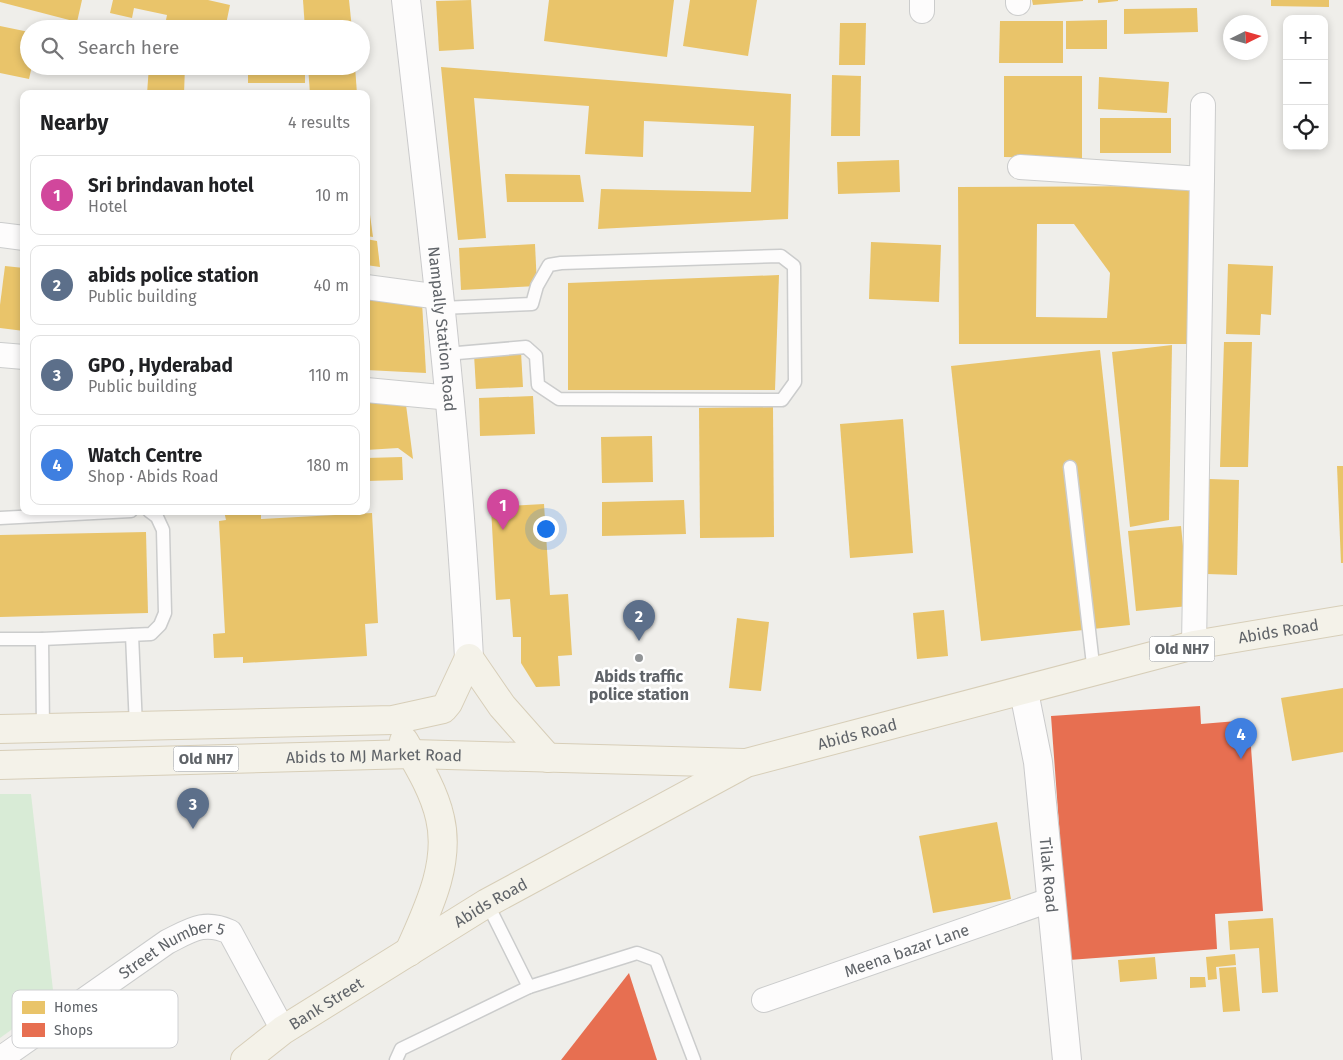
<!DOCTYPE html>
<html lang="en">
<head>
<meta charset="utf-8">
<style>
  :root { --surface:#fff; --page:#f2f2f2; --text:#202124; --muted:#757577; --line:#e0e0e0; --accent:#0b8043 }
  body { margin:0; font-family:"Fira Sans",sans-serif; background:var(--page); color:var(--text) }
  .controls { position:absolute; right:15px; top:15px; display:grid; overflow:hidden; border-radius:10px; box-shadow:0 2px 8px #0003 }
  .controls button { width:45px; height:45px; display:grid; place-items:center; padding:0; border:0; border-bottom:1px solid var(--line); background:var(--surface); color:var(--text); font:25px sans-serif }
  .compass { position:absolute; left:1223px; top:15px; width:45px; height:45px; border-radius:50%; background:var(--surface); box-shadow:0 2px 8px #0003; rotate:85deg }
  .you { position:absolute; left:545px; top:528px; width:18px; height:18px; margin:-12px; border:4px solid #fff; border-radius:50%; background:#1a73e8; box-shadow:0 0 0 8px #1a73e833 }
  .badge { display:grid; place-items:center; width:32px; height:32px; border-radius:50%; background:var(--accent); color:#fff; font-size:16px; font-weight:700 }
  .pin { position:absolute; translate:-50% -41px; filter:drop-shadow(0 1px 2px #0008) }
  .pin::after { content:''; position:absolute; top:26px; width:18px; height:15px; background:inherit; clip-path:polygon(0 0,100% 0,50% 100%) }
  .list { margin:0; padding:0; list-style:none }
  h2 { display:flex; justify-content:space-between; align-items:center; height:65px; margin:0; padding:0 20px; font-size:21px }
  h2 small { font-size:16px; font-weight:400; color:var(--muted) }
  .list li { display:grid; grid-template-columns:32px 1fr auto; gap:15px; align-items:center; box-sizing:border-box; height:80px; margin:0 10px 10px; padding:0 10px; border:1px solid var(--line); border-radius:10px }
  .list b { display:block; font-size:19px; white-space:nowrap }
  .list p { margin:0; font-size:16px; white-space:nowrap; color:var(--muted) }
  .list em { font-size:16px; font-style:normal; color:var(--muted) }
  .icon { flex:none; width:28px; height:28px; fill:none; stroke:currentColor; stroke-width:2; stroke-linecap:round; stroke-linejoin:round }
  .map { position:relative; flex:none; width:1343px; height:1060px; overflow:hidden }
  .search { position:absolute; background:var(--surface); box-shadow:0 2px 8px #0003; left:20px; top:20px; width:350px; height:55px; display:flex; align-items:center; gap:12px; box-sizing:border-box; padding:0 18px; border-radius:28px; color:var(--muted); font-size:19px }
  .panel { position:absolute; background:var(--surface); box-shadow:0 2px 8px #0003; left:20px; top:90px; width:350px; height:425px; border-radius:10px }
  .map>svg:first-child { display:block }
  .green { fill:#d8ebd6 }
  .homes { fill:#e9c46a; fill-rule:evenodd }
  .shops { fill:#e76f51 }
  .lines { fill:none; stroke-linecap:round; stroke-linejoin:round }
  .service-casing { stroke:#cbcccc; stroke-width:15 }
  .minor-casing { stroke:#cbcccc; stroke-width:26 }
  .secondary-casing { stroke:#cacacb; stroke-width:30 }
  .primary-casing { stroke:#d7ceb8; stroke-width:30 }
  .service { stroke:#fdfcfc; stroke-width:12 }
  .minor { stroke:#fdfcfc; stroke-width:24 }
  .secondary { stroke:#fdfcfc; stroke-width:28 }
  .primary { stroke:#f4f2e9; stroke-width:28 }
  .poi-dot { fill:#919496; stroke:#fff; stroke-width:2 }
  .labels { text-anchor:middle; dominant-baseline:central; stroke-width:5; stroke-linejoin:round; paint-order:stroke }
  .shield { fill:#fff; stroke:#8f9295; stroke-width:1 }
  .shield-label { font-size:15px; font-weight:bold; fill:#5f6368 }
  .street-label { font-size:16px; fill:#5f6368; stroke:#fff }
  .poi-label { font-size:16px; font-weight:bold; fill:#5f6368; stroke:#fff }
  .key { fill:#fff; stroke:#cfd0d2; stroke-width:1 }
  .key-label { font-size:14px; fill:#5f6368 }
</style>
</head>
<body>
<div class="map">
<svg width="1343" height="1060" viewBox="0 0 1343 1060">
  <rect width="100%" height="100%" fill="#efeeea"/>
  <polygon class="green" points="0,794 31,794 54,999 0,1038"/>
  <g class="homes">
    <polygon points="0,0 82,0 77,22 0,2"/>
    <polygon points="113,0 208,0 230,5 225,29 185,29 165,25 167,15 134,8 132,18 110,13"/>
    <polygon points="303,0 349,0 352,29 305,29"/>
    <polygon points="471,0 474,49 439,51 436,1"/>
    <polygon points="549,0 674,0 667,57 544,41"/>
    <polygon points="690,0 757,0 748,56 683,46"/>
    <polygon points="1032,0 1083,0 1083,1 1033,5"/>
    <polygon points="1098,0 1118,0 1118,1 1098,3"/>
    <polygon points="1271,0 1329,0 1329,7 1271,6"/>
    <polygon points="1197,8 1198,32 1124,34 1124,9"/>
    <polygon points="1107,20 1107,49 1066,49 1066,21"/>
    <polygon points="1000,21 1063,21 1063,63 999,63"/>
    <polygon points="840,23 866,23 865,65 839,65"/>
    <polygon points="0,26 29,32 29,66 32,66 29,79 0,73"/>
    <polygon points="149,66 185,66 184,94 147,94"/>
    <rect x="248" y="66" width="57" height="17"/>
    <polygon points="308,66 355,66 357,94 310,94"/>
    <polygon points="441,67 791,94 788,219 598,229 601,189 751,192 754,126 644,121 643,157 585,154 589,106 474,98 486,238 458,240"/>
    <polygon points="832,75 861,76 860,136 831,136"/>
    <polygon points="1004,76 1082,76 1082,158 1004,157"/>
    <polygon points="1099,77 1169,82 1167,113 1098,109"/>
    <rect x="1100" y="118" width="71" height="35"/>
    <polygon points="899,160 900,192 838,194 837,162"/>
    <polygon points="505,174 580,175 584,202 507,202"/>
    <path d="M1189,186L1190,344H959L958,187ZM1037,224H1074L1110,273L1107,318L1036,317Z"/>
    <polygon points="366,207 369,207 373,237 366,236"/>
    <polygon points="366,239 377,241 380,267 366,265"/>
    <polygon points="871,242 941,245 939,302 869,299"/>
    <polygon points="535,244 537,286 461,290 459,248"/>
    <polygon points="1228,264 1273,266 1271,315 1261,314 1260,335 1226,334"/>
    <polygon points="5,266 24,268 24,331 0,328 0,305"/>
    <polygon points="779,275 775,390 568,390 568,283"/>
    <polygon points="366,296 422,302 426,373 366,370"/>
    <polygon points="1224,342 1252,342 1248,467 1220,467"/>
    <polygon points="1172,345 1169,520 1130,527 1112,352"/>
    <polygon points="1100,350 1130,625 981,641 951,366"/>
    <polygon points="521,352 523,387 476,389 474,354"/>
    <polygon points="533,396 535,434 480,436 479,398"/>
    <polygon points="366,397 405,397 413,459 398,448 366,450"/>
    <polygon points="773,407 774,537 700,538 699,408"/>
    <polygon points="903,419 913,553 850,558 840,424"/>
    <polygon points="652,436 653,482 602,483 601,437"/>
    <polygon points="402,457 403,480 366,481 366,458"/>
    <polygon points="1337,466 1343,466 1343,563 1341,563"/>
    <polygon points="1209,479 1239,480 1237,575 1207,574"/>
    <polygon points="684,500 686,534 602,536 602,502"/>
    <polygon points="544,504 550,595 568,594 572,655 558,656 560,686 536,687 521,663 521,637 513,637 510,599 496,600 491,507"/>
    <polygon points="224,511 261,511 261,519 372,513 378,623 365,624 367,656 243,663 243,657 214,658 213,634 225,633 219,521 226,520"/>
    <polygon points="1181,526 1189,606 1136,611 1128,531"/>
    <polygon points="146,532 148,613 0,617 0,535"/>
    <polygon points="944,610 948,656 917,659 913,613"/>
    <polygon points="737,618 769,622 761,691 729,688"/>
    <polygon points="1343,688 1343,752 1292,761 1281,698"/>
    <polygon points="997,822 1011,899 933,913 919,836"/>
    <polygon points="1120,876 1121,896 1086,898 1085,878"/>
    <polygon points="1273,918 1278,992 1262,993 1259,948 1230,950 1228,921"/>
    <polygon points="1206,928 1208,947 1196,948 1195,929"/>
    <polygon points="1191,929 1193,948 1179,949 1177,930"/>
    <polygon points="1235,954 1236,965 1216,967 1217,979 1208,980 1206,957"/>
    <polygon points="1155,957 1157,979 1120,982 1118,960"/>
    <polygon points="1236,967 1240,1011 1223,1012 1219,968"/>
    <polygon points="1190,977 1205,977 1206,987 1190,988"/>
  </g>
  <g class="shops">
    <polygon points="1200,706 1201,724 1249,720 1263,911 1215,914 1217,949 1069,960 1051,716"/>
    <polygon points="629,973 657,1060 561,1060"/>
  </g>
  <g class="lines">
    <g class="service-casing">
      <g id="service">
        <polyline points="441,308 532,304 537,286 549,265 561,263 781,256 794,266 795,382 782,400 559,399 538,385 536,356 526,347 446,354"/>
        <polyline points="1070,467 1094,673"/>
        <polyline points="0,518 131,511"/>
        <polyline points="132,635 136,727"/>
        <polyline points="0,639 42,639 151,634 160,625 165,613 163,530 157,517 149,511"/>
        <polyline points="42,639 43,728"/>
        <polyline points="529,987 637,953 656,960 694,1060"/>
        <polyline points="396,1060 401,1049 529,987 487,903"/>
      </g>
    </g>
    <g class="minor-casing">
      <g id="minor">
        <polyline points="1018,0 1018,3"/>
        <polyline points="922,11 922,0"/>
        <polyline points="1020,167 1202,179 1194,645"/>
        <polyline points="1202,179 1203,105"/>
        <polyline points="0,235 24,238"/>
        <polyline points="366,287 440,297"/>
        <polyline points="0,355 24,357"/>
        <polyline points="366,390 451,398"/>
        <path id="s1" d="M764,1000L1050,900"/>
        <path id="s2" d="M0,1059L167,942C191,930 204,920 230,932L283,1030"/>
      </g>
    </g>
    <g class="secondary-casing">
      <g id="secondary">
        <path id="s3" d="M406,0C431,219 458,438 469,658"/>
        <path id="s4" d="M1024,692L1038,762L1067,1060"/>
      </g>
    </g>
    <g class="primary-casing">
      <g id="primary">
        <polyline points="0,729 393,720 443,709 448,703 469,658 502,706 548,758"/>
        <path d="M404,741C418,765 434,791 440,818C451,864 427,911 409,952"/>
        <path id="s5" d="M0,765L412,754L744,763"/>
        <path id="s6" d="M245,1060L283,1030L487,903L746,763L1194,645L1343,620"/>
      </g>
    </g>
    <use href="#service" class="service"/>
    <use href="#minor" class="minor"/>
    <use href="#secondary" class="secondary"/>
    <use href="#primary" class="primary"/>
  </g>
  <circle class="poi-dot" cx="639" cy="658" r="5"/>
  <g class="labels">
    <g class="shield">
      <rect x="1149.5" y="636.5" width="65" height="25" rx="4"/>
      <rect x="173.5" y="746.5" width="65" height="25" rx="4"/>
    </g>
    <g class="shield-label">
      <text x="1182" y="649">Old NH7</text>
      <text x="206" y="759">Old NH7</text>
    </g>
    <g class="street-label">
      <text stroke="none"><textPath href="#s3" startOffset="331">Nampally Station Road</textPath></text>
      <text stroke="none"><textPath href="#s6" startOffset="1132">Abids Road</textPath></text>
      <text stroke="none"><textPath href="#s6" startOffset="698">Abids Road</textPath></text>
      <text stroke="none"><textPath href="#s5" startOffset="374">Abids to MJ Market Road</textPath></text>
      <text stroke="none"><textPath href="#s4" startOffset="185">Tilak Road</textPath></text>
      <text stroke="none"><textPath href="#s6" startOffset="292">Abids Road</textPath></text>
      <text stroke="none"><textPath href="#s1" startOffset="151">Meena bazar Lane</textPath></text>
      <text stroke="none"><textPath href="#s2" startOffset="206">Street Number 5</textPath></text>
      <text stroke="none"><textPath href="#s6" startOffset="99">Bank Street</textPath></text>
    </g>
    <g class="poi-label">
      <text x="639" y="676">Abids traffic<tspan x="639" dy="18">police station</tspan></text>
    </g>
  </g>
  <rect x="12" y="990" width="166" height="58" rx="8" class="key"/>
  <rect x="22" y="1001" width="23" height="13" fill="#e9c46a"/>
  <rect x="22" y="1023" width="23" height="14" fill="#e76f51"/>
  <g class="key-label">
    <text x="54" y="1012">Homes</text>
    <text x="54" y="1035">Shops</text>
  </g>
</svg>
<div class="controls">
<button>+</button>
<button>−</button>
<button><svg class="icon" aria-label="locate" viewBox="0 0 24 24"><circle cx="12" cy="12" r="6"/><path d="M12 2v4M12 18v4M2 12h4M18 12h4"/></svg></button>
</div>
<svg class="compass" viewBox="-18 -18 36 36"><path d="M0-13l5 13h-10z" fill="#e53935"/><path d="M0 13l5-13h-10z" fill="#757577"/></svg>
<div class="you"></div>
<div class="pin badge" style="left:503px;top:530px;background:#d1479c">1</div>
<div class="pin badge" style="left:639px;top:641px;background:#5c6f8a">2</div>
<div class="pin badge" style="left:193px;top:829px;background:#5c6f8a">3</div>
<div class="pin badge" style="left:1241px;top:759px;background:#3f7fe0">4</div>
<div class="search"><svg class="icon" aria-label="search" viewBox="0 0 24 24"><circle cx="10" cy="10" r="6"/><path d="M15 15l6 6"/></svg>Search here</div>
<section class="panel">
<h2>Nearby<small>4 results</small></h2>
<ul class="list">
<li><span class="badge" style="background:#d1479c">1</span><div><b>Sri brindavan hotel</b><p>Hotel</p></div><em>10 m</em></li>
<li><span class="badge" style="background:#5c6f8a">2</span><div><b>abids police station</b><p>Public building</p></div><em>40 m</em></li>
<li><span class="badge" style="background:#5c6f8a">3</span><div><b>GPO , Hyderabad</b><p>Public building</p></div><em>110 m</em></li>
<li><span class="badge" style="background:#3f7fe0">4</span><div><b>Watch Centre</b><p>Shop · Abids Road</p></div><em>180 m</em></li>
</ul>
</section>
</div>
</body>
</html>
